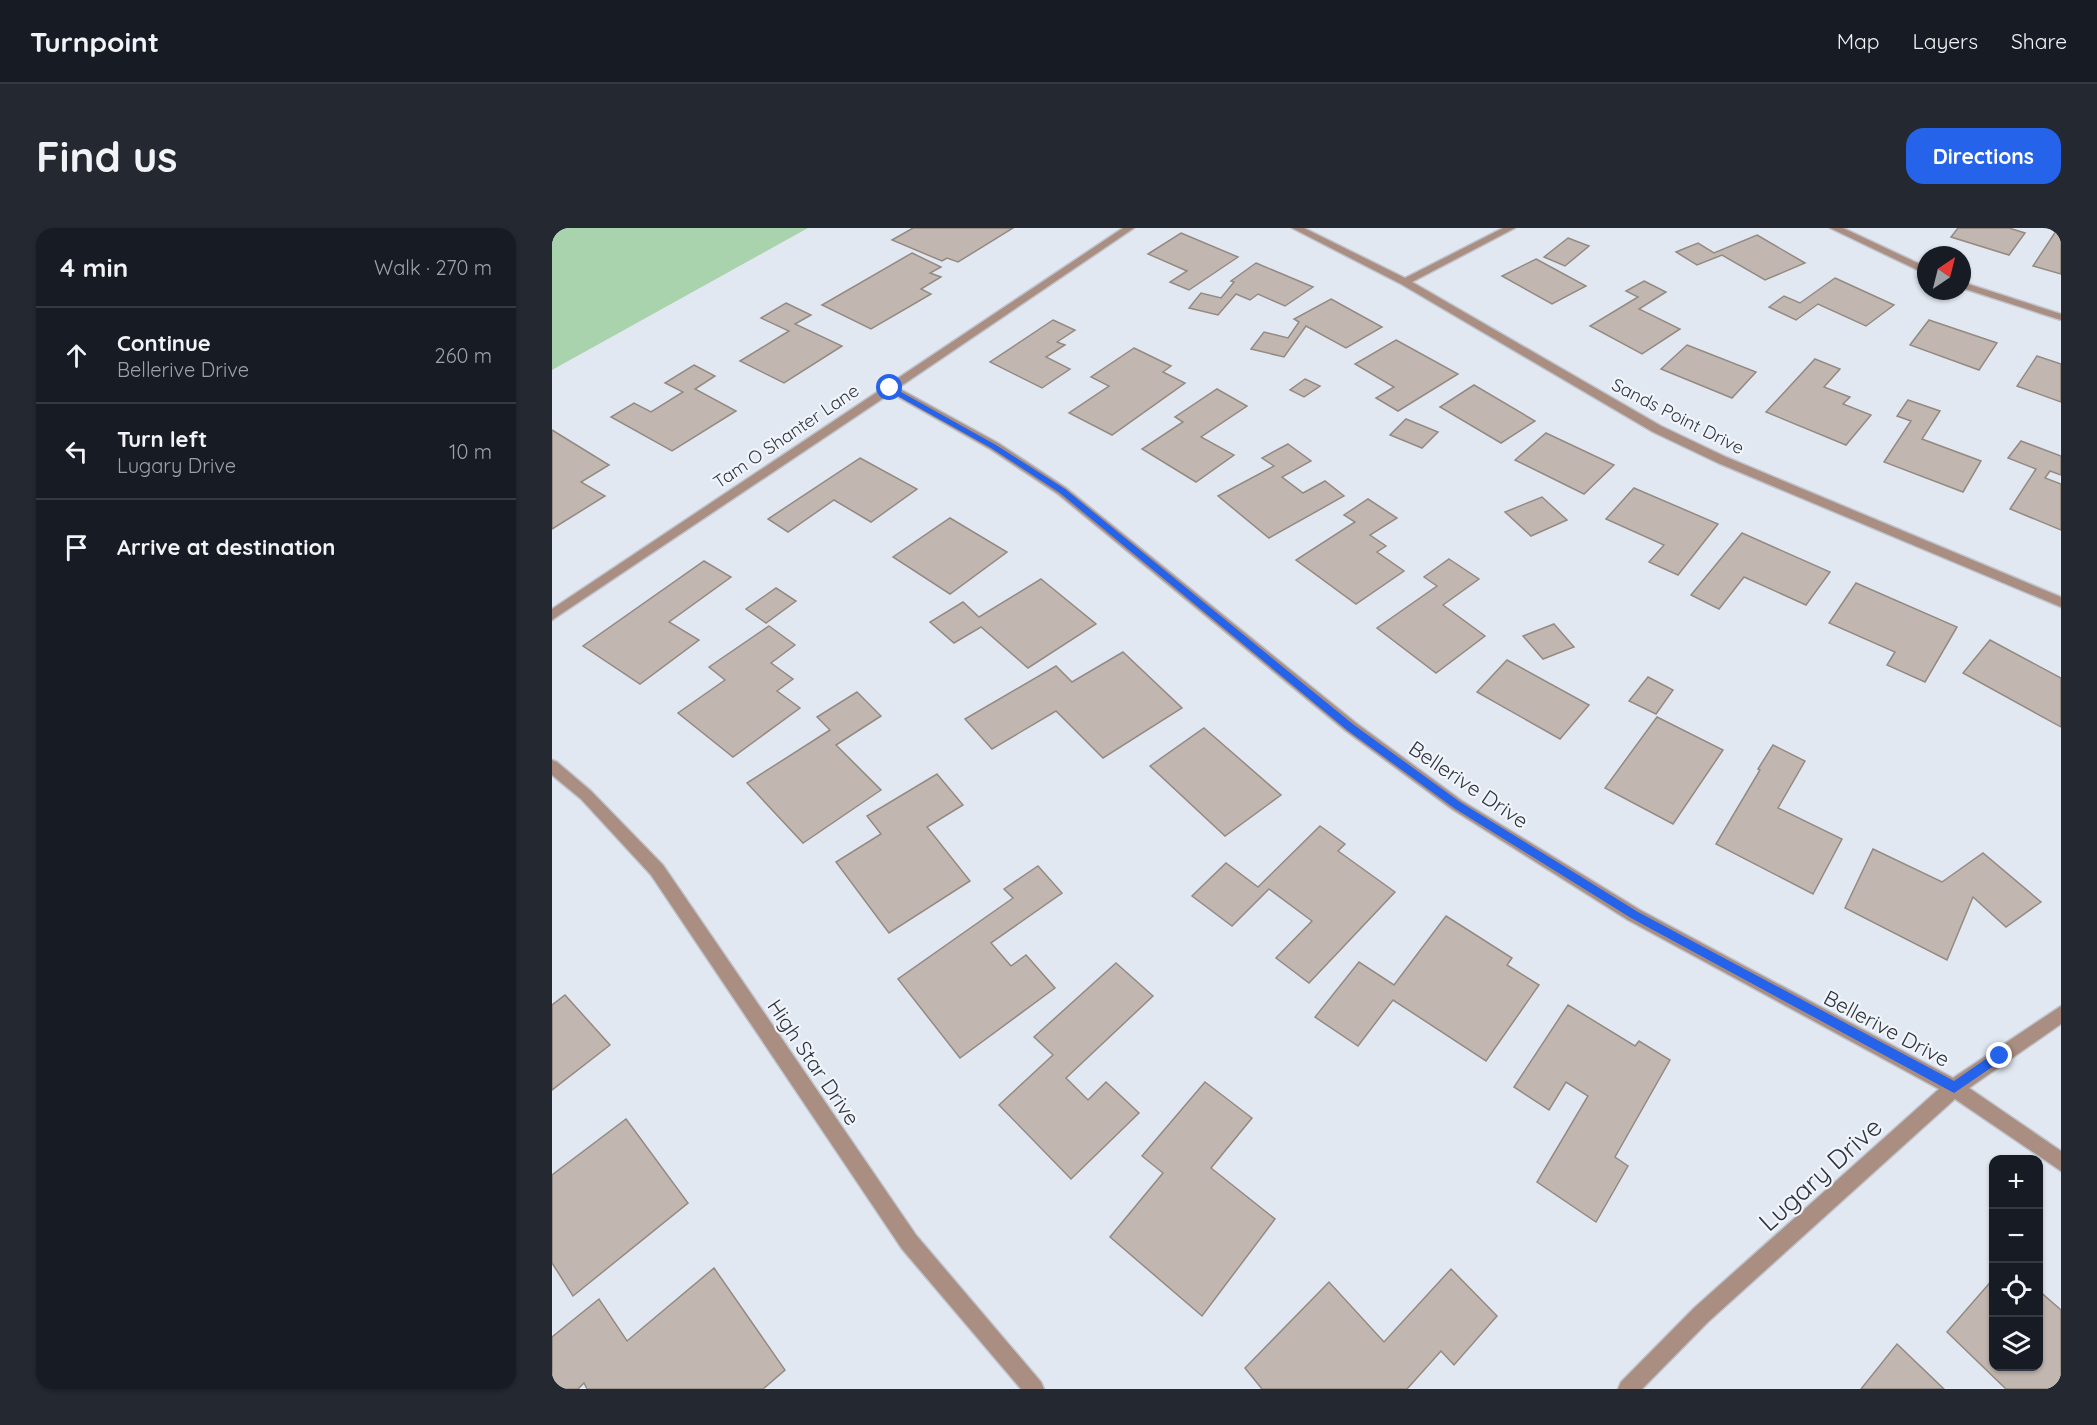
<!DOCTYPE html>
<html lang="en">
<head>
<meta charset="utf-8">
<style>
  :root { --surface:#171b24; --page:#242831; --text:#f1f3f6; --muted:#9ea1a6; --line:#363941; --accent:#2563eb }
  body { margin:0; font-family:Quicksand,sans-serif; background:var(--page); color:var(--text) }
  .controls { position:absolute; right:18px; bottom:18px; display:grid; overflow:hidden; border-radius:12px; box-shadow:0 2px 4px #0004 }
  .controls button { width:54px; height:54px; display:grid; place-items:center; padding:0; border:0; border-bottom:2px solid var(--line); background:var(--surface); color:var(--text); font:30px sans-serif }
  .compass { position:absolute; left:1365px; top:18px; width:54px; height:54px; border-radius:50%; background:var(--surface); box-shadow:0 2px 4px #0004; rotate:35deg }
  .stop { position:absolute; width:18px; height:18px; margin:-14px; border:4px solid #2563eb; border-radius:50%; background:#fff }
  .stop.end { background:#2563eb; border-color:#fff; box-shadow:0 2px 6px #0008 }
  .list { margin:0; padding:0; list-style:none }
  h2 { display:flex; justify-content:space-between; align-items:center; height:78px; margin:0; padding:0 24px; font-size:26px }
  h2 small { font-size:20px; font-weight:400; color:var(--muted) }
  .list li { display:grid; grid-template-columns:39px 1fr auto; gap:18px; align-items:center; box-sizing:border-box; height:96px; padding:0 24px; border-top:2px solid var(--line) }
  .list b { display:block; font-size:22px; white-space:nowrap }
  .list p { margin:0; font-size:20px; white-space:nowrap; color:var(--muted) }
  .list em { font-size:20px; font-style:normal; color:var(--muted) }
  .icon { flex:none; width:33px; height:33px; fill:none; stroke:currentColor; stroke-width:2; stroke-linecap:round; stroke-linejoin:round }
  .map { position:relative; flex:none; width:1509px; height:1161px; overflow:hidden; border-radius:18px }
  header { display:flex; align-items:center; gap:36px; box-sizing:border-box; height:84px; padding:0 30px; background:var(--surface); border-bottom:2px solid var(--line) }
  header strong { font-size:28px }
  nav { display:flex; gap:33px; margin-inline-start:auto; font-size:21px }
  .intro { display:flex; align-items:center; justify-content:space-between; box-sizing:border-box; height:144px; padding:0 36px }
  h1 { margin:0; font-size:42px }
  .button { padding:15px 27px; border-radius:18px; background:var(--accent); color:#fff; font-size:21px; font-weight:700 }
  main { display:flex; gap:36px; padding:0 36px }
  aside { flex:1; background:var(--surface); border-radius:18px; box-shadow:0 2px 4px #0004 }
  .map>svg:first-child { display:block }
  .green { fill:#a9d3ad }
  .building { fill:#c1b7b0; stroke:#938a82; stroke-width:1.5 }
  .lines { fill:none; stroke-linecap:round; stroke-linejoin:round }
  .minor-casing { stroke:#bfc4cd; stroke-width:3 }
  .minor { fill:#aa8e82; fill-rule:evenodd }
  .route { fill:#2563eb }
  .labels { text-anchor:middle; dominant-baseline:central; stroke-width:4.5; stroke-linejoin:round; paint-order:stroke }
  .far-street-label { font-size:18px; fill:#313438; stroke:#f0f5fd }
  .street-label { font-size:21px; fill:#313438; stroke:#f0f5fd }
  .near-street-label { font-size:26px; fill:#313438; stroke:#f0f5fd }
</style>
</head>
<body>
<header>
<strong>Turnpoint</strong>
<nav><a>Map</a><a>Layers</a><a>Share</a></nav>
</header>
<div class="intro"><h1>Find us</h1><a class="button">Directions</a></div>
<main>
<aside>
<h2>4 min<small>Walk · 270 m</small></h2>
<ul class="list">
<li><svg class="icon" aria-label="ahead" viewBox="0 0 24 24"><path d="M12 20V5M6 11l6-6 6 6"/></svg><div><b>Continue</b><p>Bellerive Drive</p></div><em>260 m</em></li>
<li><svg class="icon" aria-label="left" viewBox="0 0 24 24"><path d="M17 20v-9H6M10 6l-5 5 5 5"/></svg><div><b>Turn left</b><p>Lugary Drive</p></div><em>10 m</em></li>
<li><svg class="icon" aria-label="arrive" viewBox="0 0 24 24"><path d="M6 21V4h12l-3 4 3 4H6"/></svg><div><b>Arrive at destination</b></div></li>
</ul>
</aside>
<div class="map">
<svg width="1509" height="1161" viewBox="0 0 1509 1161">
  <rect width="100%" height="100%" fill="#e2e8f2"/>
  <polygon class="green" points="0,0 256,0 0,142"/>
  <g class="building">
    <polygon points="361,0 461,0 406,34 395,30 390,33 340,12"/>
    <polygon points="1406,0 1457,0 1473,5 1457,27 1399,9"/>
    <polygon points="1506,0 1509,0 1509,46 1481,38"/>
    <polygon points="629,5 686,29 637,62 618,54 635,43 596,26"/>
    <polygon points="1205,7 1253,35 1213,52 1170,27 1145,37 1124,24 1146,15 1162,25"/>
    <polygon points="1016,10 1037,18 1013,38 992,29"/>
    <polygon points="360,25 389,39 378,45 389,49 369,61 379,66 319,101 270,77"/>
    <polygon points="984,31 1034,58 1000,76 950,48"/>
    <polygon points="704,35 761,59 733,78 706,66 698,72 684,66 666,87 637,80 649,65 669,70 682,54 679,53"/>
    <polygon points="1283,50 1342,77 1314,98 1266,76 1244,92 1217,79 1232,68 1248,75"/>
    <polygon points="1092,53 1114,64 1087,81 1128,101 1090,126 1038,98 1086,69 1074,63"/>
    <polygon points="779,71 830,99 794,120 754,98 732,129 699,121 712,104 736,110 747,94 742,91"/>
    <polygon points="234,75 259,87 243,96 290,118 232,155 188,133 237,103 209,90"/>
    <polygon points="501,92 523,102 505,114 513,117 494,129 518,141 490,160 438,134"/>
    <polygon points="1377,92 1445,115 1427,142 1358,117"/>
    <polygon points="844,112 906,146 846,183 824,170 842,159 803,136"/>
    <polygon points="1135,117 1204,144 1180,170 1109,141"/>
    <polygon points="582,120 619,138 611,144 633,155 560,207 517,185 557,158 539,149"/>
    <polygon points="1485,128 1509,136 1509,174 1465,158"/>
    <polygon points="1263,131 1288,141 1272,159 1298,169 1291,176 1319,187 1294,217 1214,184"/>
    <polygon points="142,137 163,148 143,161 184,183 120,223 59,189 82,175 99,184 131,164 113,155"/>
    <polygon points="753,151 768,158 752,169 738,162"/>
    <polygon points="922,157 983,193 949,215 888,179"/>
    <polygon points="665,161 695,178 649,209 682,227 644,254 590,221 631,194 623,189"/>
    <polygon points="1356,172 1388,183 1370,211 1429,233 1411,264 1332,234 1359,193 1345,188"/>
    <polygon points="854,191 886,204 870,220 838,207"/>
    <polygon points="0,202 57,237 29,254 53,268 0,301"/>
    <polygon points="994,205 1062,237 1032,266 963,232"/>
    <polygon points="1469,213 1509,228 1509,247 1498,243 1493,250 1509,256 1509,302 1458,281 1484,241 1456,230"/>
    <polygon points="736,216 759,233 730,249 751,265 773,253 792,268 717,310 666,268 722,238 710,230"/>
    <polygon points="308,230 365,261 319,294 282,272 236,304 216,291"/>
    <polygon points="1082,260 1166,296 1126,347 1097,334 1112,317 1054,291"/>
    <polygon points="990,269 1015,292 979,308 953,284"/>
    <polygon points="816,271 845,290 818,307 834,318 825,324 852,343 804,376 744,332 803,294 792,287"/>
    <polygon points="398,290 455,324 398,366 341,329"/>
    <polygon points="1190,305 1278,344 1254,377 1192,349 1167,381 1139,367"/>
    <polygon points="897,331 927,351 891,377 933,408 884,445 825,400 885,358 872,349"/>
    <polygon points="152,333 179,349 117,394 147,412 88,456 31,418"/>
    <polygon points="489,351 544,396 476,440 429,399 402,415 378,394 411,374 427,389"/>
    <polygon points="1304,355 1405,399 1373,454 1335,437 1343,424 1277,395"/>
    <polygon points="224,360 244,373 214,395 194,381"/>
    <polygon points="1002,396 1022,419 991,431 971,408"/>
    <polygon points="217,398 243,417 219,435 241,451 225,463 248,480 181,529 126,485 173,452 157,439"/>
    <polygon points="1438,412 1509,450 1509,499 1411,445"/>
    <polygon points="571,424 630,480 551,530 504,483 440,521 413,491 504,438 520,454"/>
    <polygon points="955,432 1037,477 1008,511 925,464"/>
    <polygon points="1096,449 1121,462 1104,486 1077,473"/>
    <polygon points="305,464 329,488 284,517 329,562 251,615 195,555 278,502 265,489"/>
    <polygon points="1105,489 1171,522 1121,596 1053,560"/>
    <polygon points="652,500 729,567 673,608 598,538"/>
    <polygon points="1221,517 1253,533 1226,580 1290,611 1261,666 1164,616 1208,542 1206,541"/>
    <polygon points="385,546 411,577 375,599 418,653 337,705 284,634 329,606 315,588"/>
    <polygon points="768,598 793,616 786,623 843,664 757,755 724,730 760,693 717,661 680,698 640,668 674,635 706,659"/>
    <polygon points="1321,621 1390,654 1431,625 1489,674 1454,699 1421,669 1395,732 1293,680"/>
    <polygon points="486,638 510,665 439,715 459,738 474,727 503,760 408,830 346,751 461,670 452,661"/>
    <polygon points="894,688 960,730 955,737 987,757 934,833 841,772 806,818 763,789 807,734 842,757"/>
    <polygon points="564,735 601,768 514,850 536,872 554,854 587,885 519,951 447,877 501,827 482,809"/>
    <polygon points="13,767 58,817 0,862 0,777"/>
    <polygon points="1016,777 1083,818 1087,813 1118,832 1063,929 1076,938 1044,994 985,954 1036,868 1014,854 997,882 962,859"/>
    <polygon points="653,854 700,890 659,940 723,991 650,1088 558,1009 611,945 590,928"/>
    <polygon points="74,891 136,975 21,1068 0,1035 0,947"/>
    <polygon points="162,1040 233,1142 211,1161 35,1161 32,1155 26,1161 0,1161 0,1109 47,1071 75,1113"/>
    <polygon points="899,1041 945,1088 902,1137 889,1123 855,1161 710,1161 693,1140 777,1054 832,1114"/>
    <polygon points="1442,1050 1442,1138 1486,1138 1486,1062 1509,1082 1509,1161 1454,1161 1395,1104"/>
    <polygon points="1345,1116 1392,1161 1309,1161"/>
  </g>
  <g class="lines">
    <g class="minor-casing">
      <g id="minor">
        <polygon points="571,0 582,0 346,160 446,215 514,260 804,495 910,573 1088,682 1401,850 1509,778 1509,796 1417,860 1509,923 1509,943 1403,871 1156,1094 1090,1161 1066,1161 1069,1154 1142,1080 1387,861 1076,692 900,581 794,503 506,266 438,221 339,165 0,392 0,381"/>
        <polygon points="740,0 752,0 853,50 951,0 963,0 860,54 1109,198 1174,229 1509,369 1509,379 1166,235 1101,204 849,56"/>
        <polygon points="1278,0 1291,0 1374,39 1374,46"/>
        <polygon points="1410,54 1509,86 1509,92 1410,60"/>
        <polygon points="0,532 5,534 39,563 111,637 364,1007 489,1154 492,1161 469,1161 350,1021 99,647 29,571 0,547"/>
      </g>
    </g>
    <use href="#minor" class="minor"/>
  </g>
  <polygon class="route" points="335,159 340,159 444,217 513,261 802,497 908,574 1086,684 1402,853 1444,824 1452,824 1452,831 1402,865 1079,690 902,580 795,502 508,265 439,220 335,162"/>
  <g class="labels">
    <g class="far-street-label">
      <text transform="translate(1126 188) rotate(27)">Sands Point Drive</text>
      <text transform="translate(234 208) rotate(-34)">Tam O Shanter Lane</text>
    </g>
    <g class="street-label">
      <text transform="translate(917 556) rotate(34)">Bellerive Drive</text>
      <text transform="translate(1335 800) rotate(28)">Bellerive Drive</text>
      <text transform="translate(262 834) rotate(56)">High Star Drive</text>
    </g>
    <g class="near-street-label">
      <text transform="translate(1268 946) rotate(-42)">Lugary Drive</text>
    </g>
  </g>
</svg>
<div class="controls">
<button>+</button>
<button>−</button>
<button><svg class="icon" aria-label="locate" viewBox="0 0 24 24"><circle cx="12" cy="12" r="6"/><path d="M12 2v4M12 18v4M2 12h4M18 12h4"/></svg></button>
<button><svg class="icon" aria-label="layers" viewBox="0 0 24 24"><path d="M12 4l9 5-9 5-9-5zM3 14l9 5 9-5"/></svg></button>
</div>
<svg class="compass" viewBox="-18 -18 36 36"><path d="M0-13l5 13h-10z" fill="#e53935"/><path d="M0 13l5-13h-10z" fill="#9ea1a6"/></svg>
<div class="stop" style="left:338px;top:160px"></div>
<div class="stop end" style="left:1448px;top:828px"></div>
</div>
</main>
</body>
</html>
